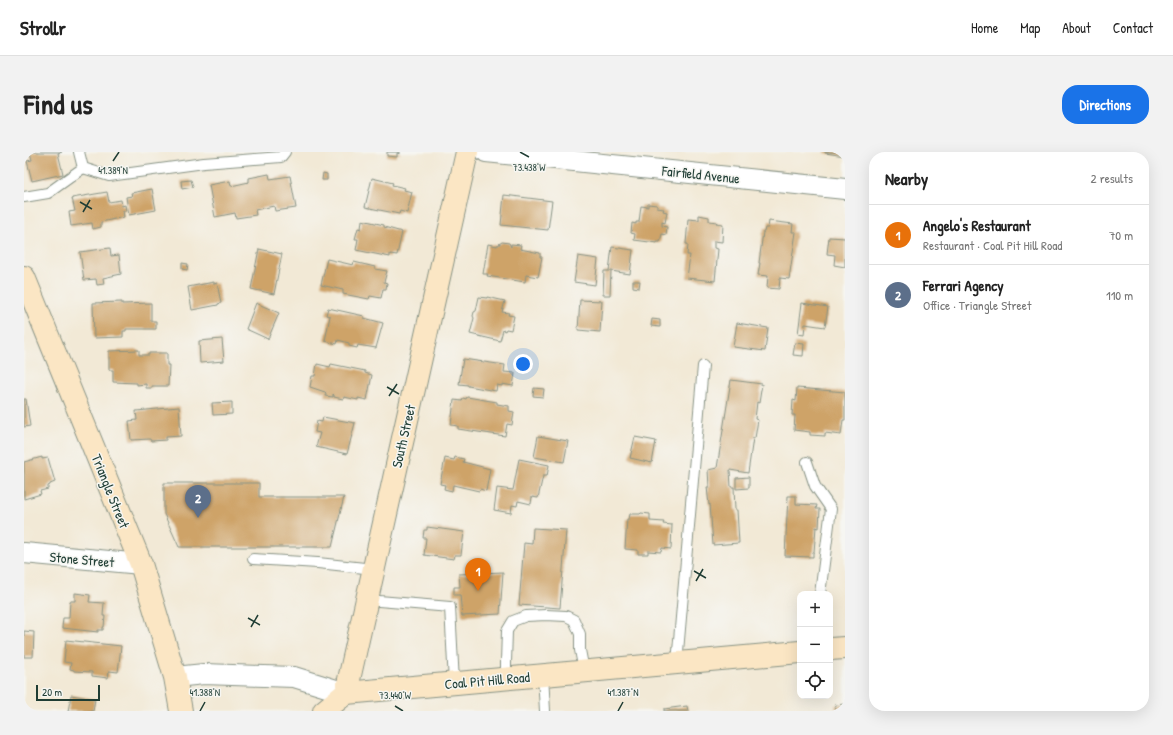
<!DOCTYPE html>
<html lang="en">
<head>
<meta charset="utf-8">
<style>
  :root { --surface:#fff; --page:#f2f2f2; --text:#222; --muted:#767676; --line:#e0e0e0; --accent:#1a73e8 }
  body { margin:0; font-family:"Patrick Hand",sans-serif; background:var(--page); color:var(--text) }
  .controls { position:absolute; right:12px; bottom:12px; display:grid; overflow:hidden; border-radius:8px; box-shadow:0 4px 16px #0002 }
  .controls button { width:36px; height:36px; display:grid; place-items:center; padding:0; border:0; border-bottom:1px solid var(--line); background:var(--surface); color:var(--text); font:20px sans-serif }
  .scale { position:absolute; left:12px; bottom:10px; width:64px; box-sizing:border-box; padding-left:4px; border:2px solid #1f3d34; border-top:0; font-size:11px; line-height:14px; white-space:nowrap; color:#1f3d34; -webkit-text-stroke:3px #f6f6f2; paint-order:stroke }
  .you { position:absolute; left:499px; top:212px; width:14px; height:14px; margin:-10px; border:3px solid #fff; border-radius:50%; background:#1a73e8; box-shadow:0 0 0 6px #1a73e833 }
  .badge { display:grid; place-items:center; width:26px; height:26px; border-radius:50%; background:var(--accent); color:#fff; font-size:13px; font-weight:700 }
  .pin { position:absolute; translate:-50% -33px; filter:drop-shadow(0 1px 2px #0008) }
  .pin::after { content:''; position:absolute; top:21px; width:14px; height:12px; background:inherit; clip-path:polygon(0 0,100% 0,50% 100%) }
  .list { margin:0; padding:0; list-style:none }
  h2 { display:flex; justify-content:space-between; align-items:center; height:52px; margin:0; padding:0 16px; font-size:17px }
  h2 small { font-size:13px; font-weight:400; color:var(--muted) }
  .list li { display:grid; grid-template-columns:26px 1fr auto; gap:12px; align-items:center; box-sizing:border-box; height:60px; padding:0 16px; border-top:1px solid var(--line) }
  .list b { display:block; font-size:15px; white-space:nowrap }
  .list p { margin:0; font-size:13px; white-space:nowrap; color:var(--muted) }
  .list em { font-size:13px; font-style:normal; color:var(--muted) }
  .icon { flex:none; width:22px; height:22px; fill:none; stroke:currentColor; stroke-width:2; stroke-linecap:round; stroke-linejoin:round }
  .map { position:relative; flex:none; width:821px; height:559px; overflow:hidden; border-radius:16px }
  header { display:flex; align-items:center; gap:24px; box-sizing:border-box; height:56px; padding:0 20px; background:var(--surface); border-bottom:1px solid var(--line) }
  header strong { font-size:19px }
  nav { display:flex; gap:22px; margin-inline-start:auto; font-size:14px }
  .intro { display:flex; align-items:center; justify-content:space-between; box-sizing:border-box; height:96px; padding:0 24px }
  h1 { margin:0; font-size:28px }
  .button { padding:10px 18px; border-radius:16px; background:var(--accent); color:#fff; font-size:14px; font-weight:700 }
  main { display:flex; gap:24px; padding:0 24px }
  aside { flex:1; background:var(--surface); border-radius:16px; box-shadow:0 4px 16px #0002 }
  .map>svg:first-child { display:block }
  .building { fill:#cea368 }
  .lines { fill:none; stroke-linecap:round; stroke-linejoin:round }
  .lane-casing { stroke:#889385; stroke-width:12 }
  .street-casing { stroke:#889385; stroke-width:22 }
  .secondary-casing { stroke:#889385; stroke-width:24 }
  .lane { stroke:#fff; stroke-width:10 }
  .street { stroke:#fff; stroke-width:20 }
  .secondary { stroke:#fbe6c4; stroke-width:22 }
  .ticks { fill:none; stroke:#1f3d34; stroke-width:1.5 }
  .labels { text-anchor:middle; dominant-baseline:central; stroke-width:3; stroke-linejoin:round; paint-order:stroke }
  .street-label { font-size:14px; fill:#1f3d34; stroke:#f6f6f2 }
  .ticks-label { font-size:10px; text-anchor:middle; fill:#1f3d34; stroke:#f6f6f2; stroke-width:3; stroke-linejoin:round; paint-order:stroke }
</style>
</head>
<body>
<header>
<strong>Strollr</strong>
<nav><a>Home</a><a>Map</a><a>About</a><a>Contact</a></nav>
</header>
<div class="intro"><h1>Find us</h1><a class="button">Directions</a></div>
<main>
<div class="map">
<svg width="821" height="559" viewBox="0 0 821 559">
  <rect width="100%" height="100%" fill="#f6f6f2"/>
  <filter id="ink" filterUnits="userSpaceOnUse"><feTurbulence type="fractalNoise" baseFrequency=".025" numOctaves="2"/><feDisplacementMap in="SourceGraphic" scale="8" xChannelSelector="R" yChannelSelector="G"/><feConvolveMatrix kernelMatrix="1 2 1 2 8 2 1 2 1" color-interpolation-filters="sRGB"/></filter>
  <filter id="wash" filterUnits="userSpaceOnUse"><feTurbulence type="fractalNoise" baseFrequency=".012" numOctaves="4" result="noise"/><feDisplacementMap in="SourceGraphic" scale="16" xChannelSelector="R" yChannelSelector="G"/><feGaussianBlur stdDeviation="0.9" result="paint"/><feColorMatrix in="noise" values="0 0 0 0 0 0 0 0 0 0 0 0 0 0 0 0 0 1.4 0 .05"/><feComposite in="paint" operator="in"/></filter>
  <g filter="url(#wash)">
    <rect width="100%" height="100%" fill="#f2e9d6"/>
    <g id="blocks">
      <g class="building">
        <polygon points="6,0 38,0 34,1 39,22 8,29 3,9 8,8"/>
        <polygon points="363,0 376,0 376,2 373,1 373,5 363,4"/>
        <polygon points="801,0 821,0 821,4 801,1"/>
        <polygon points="299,21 303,22 303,28 298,28"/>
        <polygon points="245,22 246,27 266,24 272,56 251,59 250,54 231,58 232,63 212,66 211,61 191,65 185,33 206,29 207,34 225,30 225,26"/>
        <polygon points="348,26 369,31 368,33 381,36 380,38 388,40 383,61 376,59 375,62 341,55"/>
        <polygon points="167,28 169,35 158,37 157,29"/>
        <polygon points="128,37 132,58 105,63 102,45 108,44 107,41"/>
        <polygon points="83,40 85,50 97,48 98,54 101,53 102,59 99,59 100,65 77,70 77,75 69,77 68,71 47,74 45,60 51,59 48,46"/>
        <polygon points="480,43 528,49 524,78 477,73"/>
        <polygon points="624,52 633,53 633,56 640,57 639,59 643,60 641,71 638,70 638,74 643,75 642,83 638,82 636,90 633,90 633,91 610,88 611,82 607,81 608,71 612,72 612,70 615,70 617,54 624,55"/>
        <polygon points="675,63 685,65 685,69 693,70 692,71 699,72 698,90 690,89 690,96 694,97 691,129 663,126 666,103 663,103 664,92 662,92 664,67 675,68"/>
        <polygon points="338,68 360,73 360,75 378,80 373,103 366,102 366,105 332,98 334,87 331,87 334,76 337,77"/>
        <polygon points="745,69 769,72 768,80 772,80 765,127 756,126 755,137 743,136 744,124 734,123 736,111 735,111 739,80 740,80 741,76 744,76"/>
        <polygon points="805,85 821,86 821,115 810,113 811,103 803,102"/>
        <polygon points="478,90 485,91 487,95 487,92 497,93 496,97 516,101 516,105 518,105 514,125 502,123 501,130 463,124 464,122 459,122 464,92 473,94 473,93 475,93 475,92"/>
        <polygon points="588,95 609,98 606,122 587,119 586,143 579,143 580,119 585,119"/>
        <polygon points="86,96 87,104 95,103 97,122 79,126 80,132 73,133 72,127 60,128 56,100"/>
        <polygon points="235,97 258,102 250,142 227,137"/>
        <polygon points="554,104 574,107 571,133 550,130"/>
        <polygon points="303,107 329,113 330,110 351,115 351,117 363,119 360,130 363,131 362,137 359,137 357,146 346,144 345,147 319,142 319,138 297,133"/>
        <polygon points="158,111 164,112 163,118 158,117"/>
        <polygon points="609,129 616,129 615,136 609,135"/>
        <polygon points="190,130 190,132 193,131 197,151 194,152 194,153 168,158 164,135"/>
        <polygon points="455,145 463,146 463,145 481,149 478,160 485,161 484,163 490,164 487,178 482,177 481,179 479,178 476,189 446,182 450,166 449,164 450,160 452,159"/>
        <polygon points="556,148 578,149 576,180 554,178"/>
        <polygon points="98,150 98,152 127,151 127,169 132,169 132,177 102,177 102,179 99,179 99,185 70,186 69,151"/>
        <polygon points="232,151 255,161 244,187 222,177"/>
        <polygon points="778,151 804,155 801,175 781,172 780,183 774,182"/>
        <polygon points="304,156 340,164 340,166 359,171 352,196 334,193 333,196 325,194 325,191 314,188 313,192 301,189 306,164 302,163"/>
        <polygon points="628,167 636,168 636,175 627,174"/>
        <polygon points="713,171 744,176 741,199 709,195"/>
        <polygon points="198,187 200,209 176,211 175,189"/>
        <polygon points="771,191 780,192 779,204 769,203"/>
        <polygon points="115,198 115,203 125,203 125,201 143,201 143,213 145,213 144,234 128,234 128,236 122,236 122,232 113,233 113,231 89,230 89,218 85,218 85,199"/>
        <polygon points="439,207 481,213 480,220 491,221 489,234 478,232 478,234 473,233 472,239 444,234 444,233 435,232"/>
        <polygon points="293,212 306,215 307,212 341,219 341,221 348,223 343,248 334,246 334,248 320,245 319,247 310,245 310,243 309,242 309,245 301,244 302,241 301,240 286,235 288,224 291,224"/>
        <polygon points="707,228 738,232 735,251 733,250 731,267 734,268 731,286 729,286 724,321 706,318 707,335 710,335 711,358 713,358 715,391 689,393 686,352 685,353 683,335 685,335 684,318 693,316"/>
        <polygon points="510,236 520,237 519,245 509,244"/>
        <polygon points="773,236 821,240 821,268 819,268 817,283 801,281 801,284 786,283 786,280 770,278 771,263 768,263 769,248 772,249"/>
        <polygon points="443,245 473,250 473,252 485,254 485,259 490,260 488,273 483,272 481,284 434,277 434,274 427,273 430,248 438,249 439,246 442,247"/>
        <polygon points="0,247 2,247 6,274 0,275"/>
        <polygon points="208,250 208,262 189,263 188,251"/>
        <polygon points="155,255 157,284 142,285 142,288 127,289 126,287 107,288 105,269 113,268 112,259"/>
        <polygon points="299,265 331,271 323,302 292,295 296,281 291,280 293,269 298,270"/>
        <polygon points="514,284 544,289 540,310 510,305"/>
        <polygon points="611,285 632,289 628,311 606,306"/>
        <polygon points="18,305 18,307 24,306 31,330 26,332 26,333 24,334 24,337 16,339 17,342 0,347 0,310"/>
        <polygon points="431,305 440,307 439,310 466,317 462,339 456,337 455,339 429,333 428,339 420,337 421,333 416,332 421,306 430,308"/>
        <polygon points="495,307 525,313 523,324 519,324 514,346 508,345 507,352 494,349 493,354 488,353 487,361 470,358 473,336 489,338"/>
        <polygon points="725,325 725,336 712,337 712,326"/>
        <polygon points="140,331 235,331 235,345 320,345 308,395 155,395 140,362"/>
        <polygon points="764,344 772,344 772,352 793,353 792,357 796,357 795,376 792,375 790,400 789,400 789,405 761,404"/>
        <polygon points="617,361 626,362 626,369 640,370 639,372 648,373 647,397 638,396 637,400 624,399 624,402 614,402 614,398 601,397 603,367 605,367 606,362 616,362"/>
        <polygon points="403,375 440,380 437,403 431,403 430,407 400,403 402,386 399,386 400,378 403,378"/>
        <polygon points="509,376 542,378 536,456 495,453 500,391 508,392"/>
        <polygon points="479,420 476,462 438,464 436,443 430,443 430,435 436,435 435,422"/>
        <polygon points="51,441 66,443 65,450 80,451 79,464 81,464 80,475 79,475 79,478 74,478 74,480 38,476 39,466 45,466 46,449 51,449"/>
        <polygon points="0,479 10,480 9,505 0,505"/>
        <polygon points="42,488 97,494 94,520 85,519 84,526 68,524 68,520 50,519 50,518 46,517 47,511 40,510"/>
        <polygon points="47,543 71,547 69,559 44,559"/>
        <polygon points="821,552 821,559 812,559 811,553"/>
        <polygon points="663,554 664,559 640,559 640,557"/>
      </g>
    </g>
  </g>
  <g filter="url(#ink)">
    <use href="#blocks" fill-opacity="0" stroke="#889385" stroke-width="1"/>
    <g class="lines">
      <g class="lane-casing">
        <g id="lane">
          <polyline points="59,16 85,24 180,11 257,5 261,0"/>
          <polyline points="0,45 24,41 59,16 55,0"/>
          <polyline points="783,310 791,334 807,357 796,442"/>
          <polyline points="229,407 294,411 350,417"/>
          <polyline points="343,448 426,455 430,531"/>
          <polyline points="653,511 679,214"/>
          <polyline points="519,523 521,559"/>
          <polyline points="482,526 482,510 483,479 489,469 502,464 522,463 542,464 550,468 556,482 556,498 560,519"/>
        </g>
      </g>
      <g class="street-casing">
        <g id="street">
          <polyline points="462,0 821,37"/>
          <polyline points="0,401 117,412"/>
          <polyline points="151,525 180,522 270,525 322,541"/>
        </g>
      </g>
      <g class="secondary-casing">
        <g id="secondary">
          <polyline points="0,125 117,412 151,525 157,559"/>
          <polyline points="806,497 821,496"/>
          <polyline points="322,541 776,500"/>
          <polyline points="300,559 322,541 443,0"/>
        </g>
      </g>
      <use href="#lane" class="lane"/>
      <use href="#street" class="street"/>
      <use href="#secondary" class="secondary"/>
    </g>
  </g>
  <path class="ticks" d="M496,0L505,5M89,9L95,0M56,50L68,57M59,60L66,48M363,235L375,242M365,244L373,232M670,419L682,426M672,429L679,417M224,466L236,473M227,475L234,463M371,554L379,559M176,559L181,550M594,559L599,550"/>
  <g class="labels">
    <g class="street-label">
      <text transform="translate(677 22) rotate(6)">Fairfield Avenue</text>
      <text transform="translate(379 284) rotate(-77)">South Street</text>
      <text transform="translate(87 339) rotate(68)">Triangle Street</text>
      <text transform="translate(58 407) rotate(5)">Stone Street</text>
      <text transform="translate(463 528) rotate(-5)">Coal Pit Hill Road</text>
    </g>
  </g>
  <g class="ticks-label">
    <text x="505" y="19">73.438°W</text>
    <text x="89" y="22">41.389°N</text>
    <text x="181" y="544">41.388°N</text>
    <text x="599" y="544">41.387°N</text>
    <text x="371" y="547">73.440°W</text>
  </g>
</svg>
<div class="controls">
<button>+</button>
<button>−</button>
<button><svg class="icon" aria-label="locate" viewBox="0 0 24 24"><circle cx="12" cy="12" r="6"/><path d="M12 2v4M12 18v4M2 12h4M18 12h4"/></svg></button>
</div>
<div class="scale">20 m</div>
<div class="you"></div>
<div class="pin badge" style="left:454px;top:439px;background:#e8710a">1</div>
<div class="pin badge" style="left:174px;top:366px;background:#5c6f8a">2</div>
</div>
<aside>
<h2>Nearby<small>2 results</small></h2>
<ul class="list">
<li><span class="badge" style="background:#e8710a">1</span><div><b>Angelo's Restaurant</b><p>Restaurant · Coal Pit Hill Road</p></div><em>70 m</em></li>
<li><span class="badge" style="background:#5c6f8a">2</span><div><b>Ferrari Agency</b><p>Office · Triangle Street</p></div><em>110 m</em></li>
</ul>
</aside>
</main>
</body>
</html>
